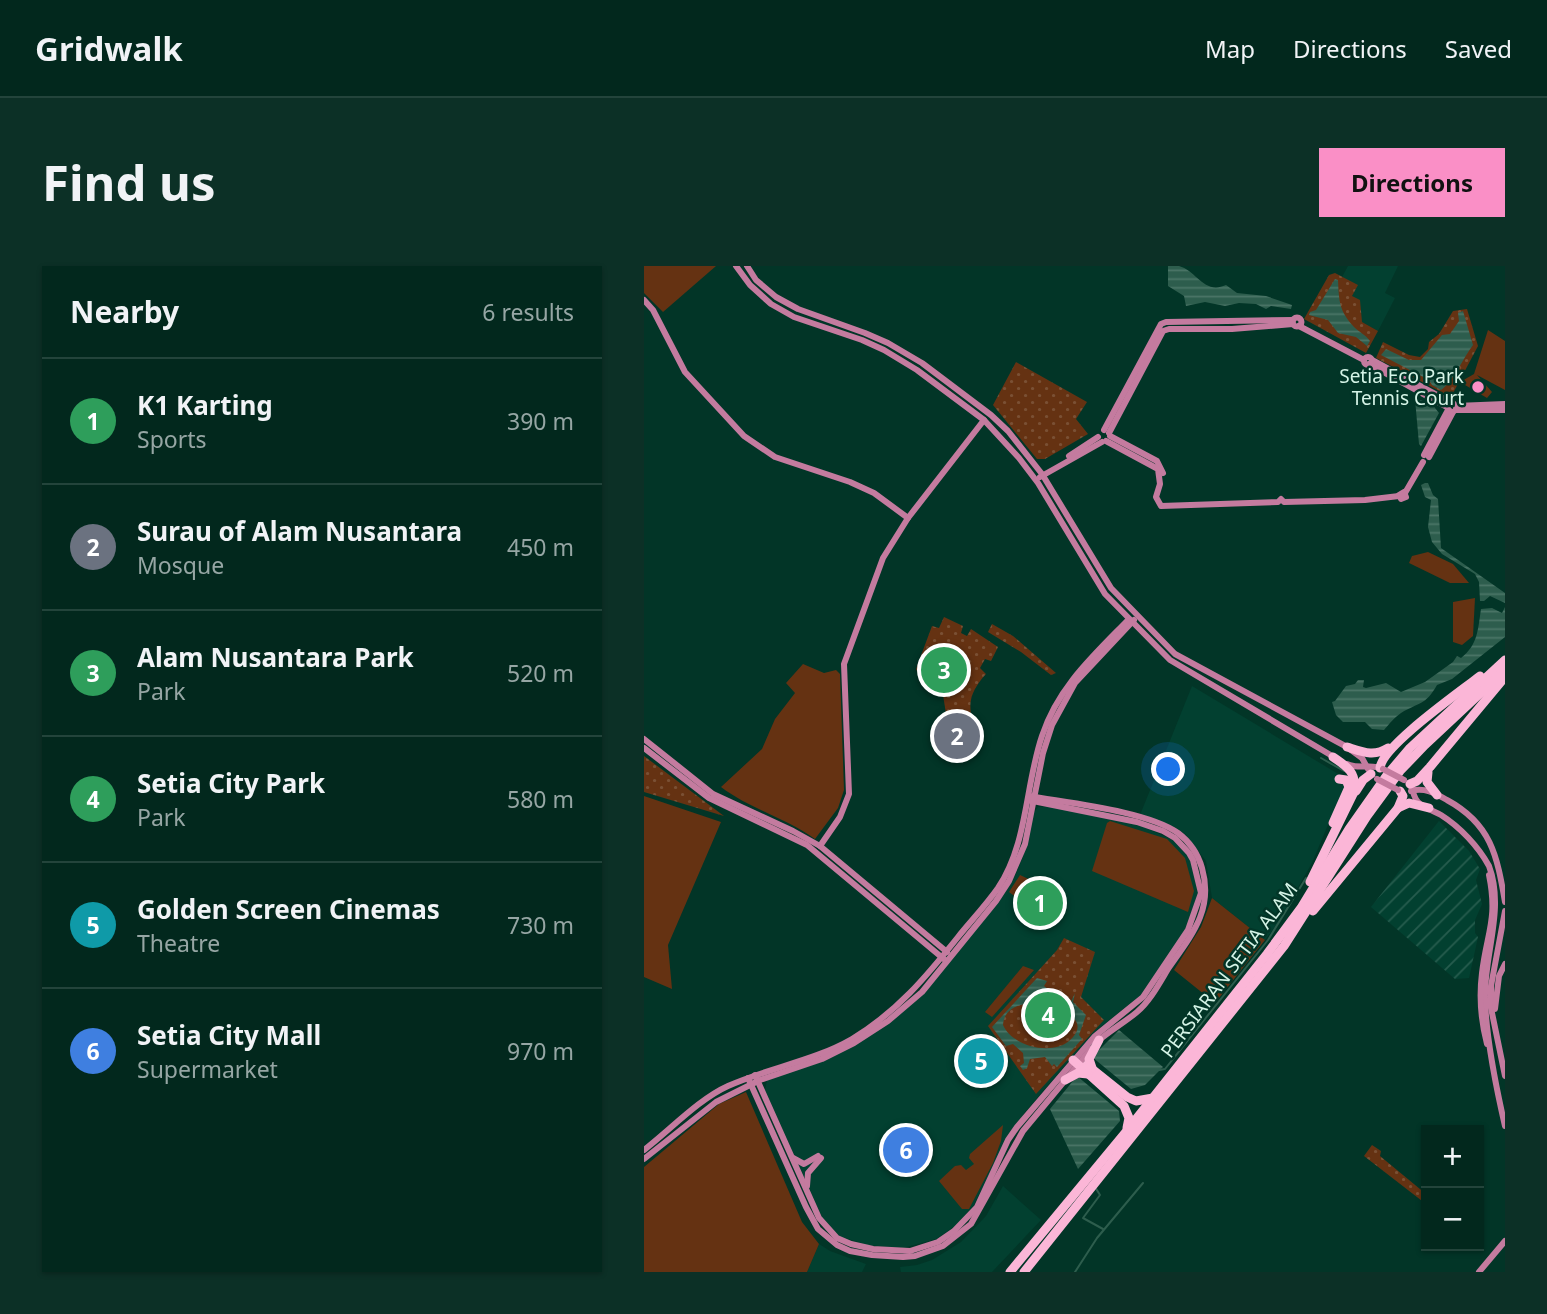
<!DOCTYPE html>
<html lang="en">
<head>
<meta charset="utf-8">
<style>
  :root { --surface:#02281d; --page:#0c3026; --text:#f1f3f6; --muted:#96a6a4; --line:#23443b; --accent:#fa8fc6 }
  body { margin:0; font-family:"Noto Sans",sans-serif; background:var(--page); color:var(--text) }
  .controls { position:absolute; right:21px; bottom:21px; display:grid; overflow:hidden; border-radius:0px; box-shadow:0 2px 5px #0004 }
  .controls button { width:63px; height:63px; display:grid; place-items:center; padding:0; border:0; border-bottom:2px solid var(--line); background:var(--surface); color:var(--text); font:35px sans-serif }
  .you { position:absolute; left:525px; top:504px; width:24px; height:24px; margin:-18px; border:5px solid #fff; border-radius:50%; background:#1a73e8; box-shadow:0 0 0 10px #1a73e833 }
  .badge { display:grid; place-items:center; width:46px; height:46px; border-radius:50%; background:var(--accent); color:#fff; font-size:23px; font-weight:700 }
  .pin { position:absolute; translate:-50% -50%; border:4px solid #fff; box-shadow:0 2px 7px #0006 }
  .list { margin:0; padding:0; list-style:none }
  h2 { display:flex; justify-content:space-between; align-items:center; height:91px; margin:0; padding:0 28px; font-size:30px }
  h2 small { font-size:23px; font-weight:400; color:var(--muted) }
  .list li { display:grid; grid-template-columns:46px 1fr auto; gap:21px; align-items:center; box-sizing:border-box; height:126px; padding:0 28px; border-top:2px solid var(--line) }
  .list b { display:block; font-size:26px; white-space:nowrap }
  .list p { margin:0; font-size:23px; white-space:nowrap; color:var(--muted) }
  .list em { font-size:23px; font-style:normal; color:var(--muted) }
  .map { position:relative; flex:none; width:861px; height:1006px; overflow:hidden; border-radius:0px }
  header { display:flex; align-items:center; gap:42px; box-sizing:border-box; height:98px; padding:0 35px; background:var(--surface); border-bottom:2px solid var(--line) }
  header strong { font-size:33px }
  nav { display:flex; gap:38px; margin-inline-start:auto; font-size:24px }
  .intro { display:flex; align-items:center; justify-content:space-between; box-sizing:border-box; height:168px; padding:0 42px }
  h1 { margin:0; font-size:49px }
  .button { padding:18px 32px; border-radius:0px; background:var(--accent); color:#111; font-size:24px; font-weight:700 }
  main { display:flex; gap:42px; padding:0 42px }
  aside { flex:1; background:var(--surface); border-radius:0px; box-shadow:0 2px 5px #0004 }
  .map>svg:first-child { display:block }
  .built { fill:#024030 }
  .industrial { fill:url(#industrial-furrows) }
  .grass { fill:#653212 }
  .park { fill:url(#park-dots) }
  .water { fill:url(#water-rules); fill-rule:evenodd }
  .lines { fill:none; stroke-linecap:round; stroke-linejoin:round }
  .stream { stroke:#2d5d4d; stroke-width:2 }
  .secondary { stroke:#c47b9f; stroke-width:6 }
  .highway { stroke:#fbb6d7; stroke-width:9 }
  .secondary-bridge { stroke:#c47b9f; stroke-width:6 }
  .poi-dot { fill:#fa8fc6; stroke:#023527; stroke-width:2.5 }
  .labels { text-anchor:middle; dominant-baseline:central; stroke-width:5; stroke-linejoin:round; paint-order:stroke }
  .poi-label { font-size:19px; fill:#d5f4e7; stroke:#023527; text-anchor:end }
  .street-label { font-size:19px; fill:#d5f4e7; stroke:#023527 }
</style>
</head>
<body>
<header>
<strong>Gridwalk</strong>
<nav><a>Map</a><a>Directions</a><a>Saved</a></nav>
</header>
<div class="intro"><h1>Find us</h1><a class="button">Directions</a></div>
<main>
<aside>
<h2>Nearby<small>6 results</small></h2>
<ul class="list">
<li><span class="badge" style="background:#2e9e5b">1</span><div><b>K1 Karting</b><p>Sports</p></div><em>390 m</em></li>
<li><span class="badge" style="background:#6b7280">2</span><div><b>Surau of Alam Nusantara</b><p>Mosque</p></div><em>450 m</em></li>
<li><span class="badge" style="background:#2e9e5b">3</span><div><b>Alam Nusantara Park</b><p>Park</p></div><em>520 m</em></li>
<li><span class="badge" style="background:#2e9e5b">4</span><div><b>Setia City Park</b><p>Park</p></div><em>580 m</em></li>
<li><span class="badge" style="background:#0f9aa8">5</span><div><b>Golden Screen Cinemas</b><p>Theatre</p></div><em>730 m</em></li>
<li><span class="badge" style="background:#3f7fe0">6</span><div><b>Setia City Mall</b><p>Supermarket</p></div><em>970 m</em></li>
</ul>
</aside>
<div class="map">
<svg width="861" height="1006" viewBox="0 0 861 1006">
  <defs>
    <pattern id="industrial-furrows" width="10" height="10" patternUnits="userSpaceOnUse" patternTransform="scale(1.75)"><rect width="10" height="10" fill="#024030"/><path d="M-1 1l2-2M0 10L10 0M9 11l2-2" fill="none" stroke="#265c4e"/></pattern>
    <pattern id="park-dots" width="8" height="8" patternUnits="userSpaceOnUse" patternTransform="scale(1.75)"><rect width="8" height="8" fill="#653212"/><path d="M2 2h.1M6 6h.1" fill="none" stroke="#7a5034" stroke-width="1.8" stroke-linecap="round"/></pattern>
    <pattern id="water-rules" width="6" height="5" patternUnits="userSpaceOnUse" patternTransform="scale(1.75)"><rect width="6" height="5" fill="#2d5d4d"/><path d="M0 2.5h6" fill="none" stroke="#4b7567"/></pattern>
  </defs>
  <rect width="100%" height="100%" fill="#023527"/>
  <g class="built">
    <polygon points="704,0 754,0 741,27 751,32 734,65 718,56 708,30 713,19 698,11"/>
    <polygon points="548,420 701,512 703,520 686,554 668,597 633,658 621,674 568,632 562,595 541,568 531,561 496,549"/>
    <polygon points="394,541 407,541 493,558 529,574 547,594 554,627 542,663 497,729 449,767 381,846 358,882 330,939 311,960 292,973 259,982 223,979 195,970 178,951 121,824 123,814 256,748 358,630 371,610 379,591 389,548"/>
    <polygon points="359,920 397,954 348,1006 257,1006 256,1001 273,999 288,994 317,976 342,950"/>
    <polygon points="175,978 186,985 222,998 218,1006 163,1006"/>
  </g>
  <polygon class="industrial" points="795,555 825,585 836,603 832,614 838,638 831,654 831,667 834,671 825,712 811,713 727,641"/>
  <g class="grass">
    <polygon points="0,0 72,0 19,46 0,27"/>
    <polygon points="844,64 861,75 861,124 833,109 848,126 843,132 816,116 830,108"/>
    <polygon points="784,286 809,298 825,317 806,317 765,297 768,290"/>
    <polygon points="831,332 829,370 818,379 809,376 809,336"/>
    <path d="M159,398L180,407L192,404L196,408L200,524L194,542L171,573C142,552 106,543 77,521L118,483L131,453L151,427L142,417Z"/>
    <polygon points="0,530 77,556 24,679 28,723 0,711"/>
    <polygon points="466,555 523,573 541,592 550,625 544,646 448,605 463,557"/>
    <polygon points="376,609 418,629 409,644 397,650 365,626"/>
    <polygon points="568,632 621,674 571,737 530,704 557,661"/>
    <polygon points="379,700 390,704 348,751 341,746"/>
    <polygon points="102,826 158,956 175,978 163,1006 0,1006 0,901 75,838"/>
    <polygon points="359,859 357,875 349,897 325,943 318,943 295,915 311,900 317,899 322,904 330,898 325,892 326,888"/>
  </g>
  <g class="park">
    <polygon points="691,7 714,19 708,30 716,34 718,56 734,65 722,87 660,53 685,9"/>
    <polygon points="823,43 834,80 807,131 732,92 739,76 765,89 776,91 784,83 785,76 795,68 809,45"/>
    <polygon points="372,96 443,136 432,153 444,168 401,193 393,193 349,139"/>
    <path d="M300,351L319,360L317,367L323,370L327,363L354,381L347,395L341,393L336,402L342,408C336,414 328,426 327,434C325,442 329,449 325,458L303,454L296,410L274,407L272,403L288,360L295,362Z"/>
    <polygon points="348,358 369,370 412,407 407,409 377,386 344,366"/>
    <polygon points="0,490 80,550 0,526"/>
    <polygon points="420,672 451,686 437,731 460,754 392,828 344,760 413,684"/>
    <polygon points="728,879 737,885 736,890 782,928 782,938 720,890"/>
  </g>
  <g class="water">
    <path d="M524,0C528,0 532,0 535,0C553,5 560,29 582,19L593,27L622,30L648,39L647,43L627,40L622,43L612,38L595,37L581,40L561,36L542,40L540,30L524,20Z"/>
    <path d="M691,13L694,14C695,35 695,45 710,61C715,66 722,69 726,75L723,80L712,71L694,67L684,54L665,49L666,46L672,44Z"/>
    <path d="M819,45L829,79C820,91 808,117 797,124L788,119L785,114L737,89L742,83L765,94H777L798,69L806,68L815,55L814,47Z"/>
    <polygon points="771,133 787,137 795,147 777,180 775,178"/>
    <polygon points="781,217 784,217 789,229 794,233 797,282 861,327 861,337 846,330 840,335 836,335 835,316 831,308 798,288 788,276 784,261 787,234 781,231 777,219"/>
    <path d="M861,341V371L808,413L793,419C781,440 775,436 757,447C751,451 745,458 740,464L728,463L721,456H699L692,449L688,436L691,435L702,420L711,418L714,414H720L719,421L722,422L742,417L757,426L781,416L809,396L813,390L817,392C834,379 834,363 837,343L848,342L858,347Z"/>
    <path d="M393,712L403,715L400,720L425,740L431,727L429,736L442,749L435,769L438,773L413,801L410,798L408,800L401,791L386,793L383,802L379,804L376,800L380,797L379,787L369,778L362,780L348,761ZM388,737C405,737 453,751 425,775C407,790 368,780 359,759C360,743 374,738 388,737Z"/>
    <polygon points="475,764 519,801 501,819 487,823 448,791"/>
    <polygon points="433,810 475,845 476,855 434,903 406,843"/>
  </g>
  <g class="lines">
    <g class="stream">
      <polyline points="677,492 700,505"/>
      <polyline points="515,804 521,803 624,674 662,612"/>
      <polyline points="451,921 456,929 439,952 459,963"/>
      <polyline points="431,1006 453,972 499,917"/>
    </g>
    <g class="secondary">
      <polyline points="92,0 106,19 127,38 150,51 218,74 240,84 273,104 340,154 375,192 394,217 461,328 526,394 690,491"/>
      <polyline points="103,0 112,14 132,31 154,43 221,67 244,77 278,97 347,149 364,165 398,208 467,322 531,388 703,481 718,492 724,503"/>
      <polyline points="0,34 9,44 41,106 100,170 131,191 206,216 230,227 264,252"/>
      <circle cx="653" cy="56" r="4.5"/>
      <polyline points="655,60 720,94"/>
      <circle cx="724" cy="95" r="4"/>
      <polyline points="728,94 804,135 805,138"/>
      <polyline points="725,98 803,141"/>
      <polyline points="812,140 861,138"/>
      <polyline points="812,144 812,140 809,137 804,139 804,143 807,146 812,144 861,144"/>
      <polyline points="460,164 517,58 522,56 649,54"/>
      <polyline points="465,167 519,65 525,63 588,63 649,58"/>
      <polyline points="466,170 513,195 519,207"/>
      <polyline points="462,175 514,203 516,218 512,231 517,240 634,236 637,233 640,236 721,234 755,230"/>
      <polyline points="780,189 804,144"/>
      <polyline points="425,190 454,171"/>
      <polyline points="785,191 809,146"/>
      <polyline points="396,211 458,176"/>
      <polygon points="760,226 762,231 757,233 755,229"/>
      <polyline points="761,227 779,196"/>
      <polyline points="0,473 69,528 149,565 176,580 303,686"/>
      <polyline points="0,482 65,532 163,579 301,694"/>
      <path d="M703,498C716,504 727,497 739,503"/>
      <path d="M765,517C769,522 769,531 774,536C780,542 790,545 797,549C816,561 834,580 845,600C861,643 840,688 841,732C842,772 852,821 861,860"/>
      <path d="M767,525C780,521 791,527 803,534C847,558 853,589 861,636"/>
      <path d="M385,530C424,537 503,545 534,567C546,576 554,588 558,602C570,644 547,670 524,703C515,718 506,735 493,746C481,756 467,764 454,775"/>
      <polyline points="176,580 196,551 205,528 200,398 239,292 264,252 340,154"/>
      <polyline points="861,645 847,720 847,742 861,810"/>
      <polyline points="851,743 855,710 861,698"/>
      <path d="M843,778C837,755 835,731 838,707C843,666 854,653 845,609"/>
      <polyline points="111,809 175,952 193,972 207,978 229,983 266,985 294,976 310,965 333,941 364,874 373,861 451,770 499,731 544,664 557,627 549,594 545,587 531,572 519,565 493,556 384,534"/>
      <polyline points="104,812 162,941 174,963 193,979 206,985 228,989 259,991 271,990 299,980 327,958 379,865 447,783"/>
      <path d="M0,884C26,864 55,833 84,820C124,802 170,795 208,773C253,746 282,711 314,671C327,655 342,639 354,622C384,577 381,520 398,470C414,421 450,389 485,353"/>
      <polyline points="149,892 160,898 174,890"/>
      <polyline points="0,893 72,836 116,814 178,793 210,777 244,755 278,726 352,635 365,615 381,578 399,487 408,459 431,417 490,354"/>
      <polyline points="163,920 164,907 177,892"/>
      <polyline points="835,1006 861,975"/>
    </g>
    <g class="highway">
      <path d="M703,481C719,486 730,491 744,482"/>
      <path d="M736,502C738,480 816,426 836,410"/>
      <polyline points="784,506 783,516 793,529"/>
      <polyline points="766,518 773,515 786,501 861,411"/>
      <polyline points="712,525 719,514 727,508"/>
      <polyline points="754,542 765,537 785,542"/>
      <polyline points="689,557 705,521 702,514 695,513"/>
      <path d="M666,616L710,526C713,507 704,501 689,491"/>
      <polyline points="669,645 754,542 759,530 756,525"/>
      <polyline points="429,794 480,840 485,852 483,862"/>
      <polyline points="443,799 483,831 492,835 509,832"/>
      <polyline points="448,802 445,793 455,774"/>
      <polyline points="421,814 434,807 444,808"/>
      <polyline points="366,1006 481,867 623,688 657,642 705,563 743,509 766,482 861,394"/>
      <polyline points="380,1006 640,680 723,550 756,505 781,479 861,404"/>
    </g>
    <g class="secondary-bridge">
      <polyline points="739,503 760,514"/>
      <polyline points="733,513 754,524"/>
    </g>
  </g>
  <circle class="poi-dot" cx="834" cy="121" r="7"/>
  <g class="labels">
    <g class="poi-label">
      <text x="820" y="110">Setia Eco Park<tspan x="820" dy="22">Tennis Court</tspan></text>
    </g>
    <g class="street-label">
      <text transform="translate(585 704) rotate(-53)">PERSIARAN SETIA ALAM</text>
    </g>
  </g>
</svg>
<div class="controls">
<button>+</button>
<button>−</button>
</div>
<div class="you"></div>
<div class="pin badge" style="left:396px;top:637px;background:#2e9e5b">1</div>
<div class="pin badge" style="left:313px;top:470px;background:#6b7280">2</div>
<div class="pin badge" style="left:300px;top:404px;background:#2e9e5b">3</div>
<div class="pin badge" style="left:404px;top:749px;background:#2e9e5b">4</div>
<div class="pin badge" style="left:337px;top:795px;background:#0f9aa8">5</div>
<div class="pin badge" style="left:262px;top:884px;background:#3f7fe0">6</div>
</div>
</main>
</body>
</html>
